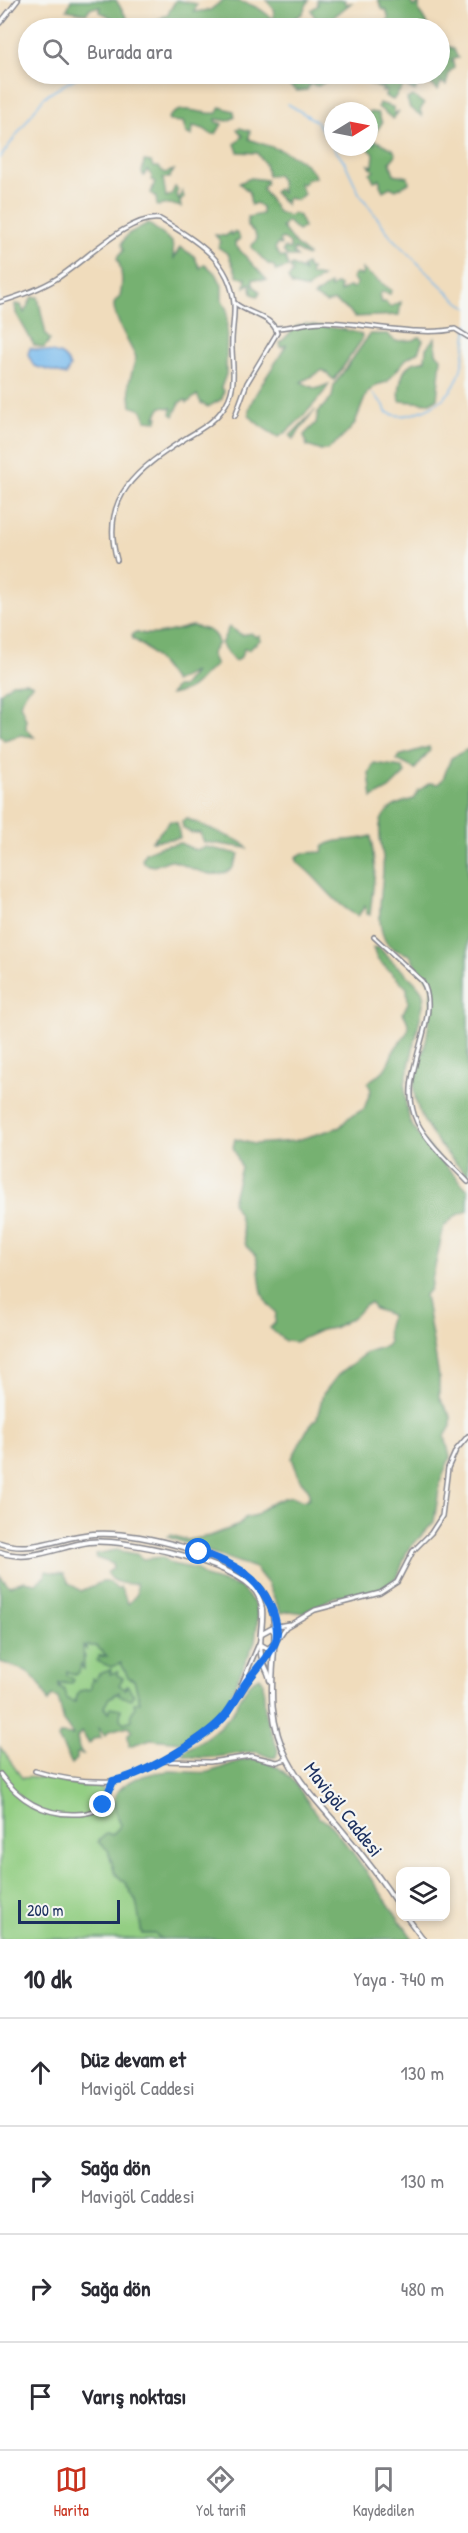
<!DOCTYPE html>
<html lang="tr">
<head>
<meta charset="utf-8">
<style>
  :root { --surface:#fff; --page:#f7f7f7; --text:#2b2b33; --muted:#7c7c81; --line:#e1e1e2; --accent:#c8321e }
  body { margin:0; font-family:"Patrick Hand",sans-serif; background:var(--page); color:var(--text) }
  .controls { position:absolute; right:18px; bottom:18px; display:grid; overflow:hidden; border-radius:12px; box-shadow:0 3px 9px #0003 }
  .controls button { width:54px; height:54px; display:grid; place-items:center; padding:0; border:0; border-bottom:2px solid var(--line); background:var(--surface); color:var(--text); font:30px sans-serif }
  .compass { position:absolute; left:324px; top:102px; width:54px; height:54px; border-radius:50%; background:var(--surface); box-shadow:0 3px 9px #0003; rotate:80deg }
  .scale { position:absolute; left:18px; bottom:15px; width:102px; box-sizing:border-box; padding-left:6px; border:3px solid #1b2f5e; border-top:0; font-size:16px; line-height:21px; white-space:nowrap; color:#1b2f5e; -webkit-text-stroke:4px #f6f6f2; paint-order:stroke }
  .stop { position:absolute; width:18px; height:18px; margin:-14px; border:4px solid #1a73e8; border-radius:50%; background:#fff }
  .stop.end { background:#1a73e8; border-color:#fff; box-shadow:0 2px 6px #0008 }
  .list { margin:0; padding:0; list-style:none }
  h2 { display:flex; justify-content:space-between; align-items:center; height:78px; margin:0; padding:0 24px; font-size:26px }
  h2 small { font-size:20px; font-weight:400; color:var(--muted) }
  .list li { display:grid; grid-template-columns:39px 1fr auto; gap:18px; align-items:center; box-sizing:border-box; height:108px; padding:0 24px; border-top:2px solid var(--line) }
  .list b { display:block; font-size:22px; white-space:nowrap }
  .list p { margin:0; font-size:20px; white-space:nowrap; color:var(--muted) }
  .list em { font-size:20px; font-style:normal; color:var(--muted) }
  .icon { flex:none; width:33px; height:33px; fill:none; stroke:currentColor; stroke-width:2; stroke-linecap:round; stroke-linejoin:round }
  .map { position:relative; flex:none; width:468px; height:1939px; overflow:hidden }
  .search { position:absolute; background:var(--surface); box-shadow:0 3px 9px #0003; left:18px; right:18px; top:18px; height:66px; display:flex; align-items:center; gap:15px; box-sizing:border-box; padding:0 21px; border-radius:33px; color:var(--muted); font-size:22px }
  .sheet { height:510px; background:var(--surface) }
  nav { display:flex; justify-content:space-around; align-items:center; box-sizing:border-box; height:84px; border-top:2px solid var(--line); background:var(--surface); font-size:16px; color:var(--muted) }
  nav a { display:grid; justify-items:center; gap:3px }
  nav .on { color:var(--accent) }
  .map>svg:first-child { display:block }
  .green { fill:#93ce83; stroke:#577e70; stroke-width:1.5 }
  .forest { fill:#76b171; stroke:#487068; stroke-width:1.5; fill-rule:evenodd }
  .water { fill:#77baed; stroke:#4974a6; stroke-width:1.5 }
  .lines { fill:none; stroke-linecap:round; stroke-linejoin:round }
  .stream { stroke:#77baed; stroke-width:1.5 }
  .minor-casing { stroke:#86868d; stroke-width:6 }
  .secondary-casing { stroke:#86868d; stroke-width:7 }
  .minor { stroke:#fff; stroke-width:3 }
  .secondary { stroke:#fff; stroke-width:4 }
  .route { stroke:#1a73e8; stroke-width:8 }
  .labels { text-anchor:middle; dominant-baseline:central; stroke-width:4.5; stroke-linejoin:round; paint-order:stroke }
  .street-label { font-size:20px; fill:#1b2f5e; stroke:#f6f6f2 }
</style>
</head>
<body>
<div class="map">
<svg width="468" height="1939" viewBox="0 0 468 1939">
  <rect width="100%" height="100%" fill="#f6f6f2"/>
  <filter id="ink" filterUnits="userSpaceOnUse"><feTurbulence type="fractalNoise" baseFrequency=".0167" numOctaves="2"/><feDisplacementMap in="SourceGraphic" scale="12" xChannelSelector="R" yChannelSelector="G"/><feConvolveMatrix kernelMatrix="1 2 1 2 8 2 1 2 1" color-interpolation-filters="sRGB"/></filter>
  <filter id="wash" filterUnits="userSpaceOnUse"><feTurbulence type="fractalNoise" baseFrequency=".008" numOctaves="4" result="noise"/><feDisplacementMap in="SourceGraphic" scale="24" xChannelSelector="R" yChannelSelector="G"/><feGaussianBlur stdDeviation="1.35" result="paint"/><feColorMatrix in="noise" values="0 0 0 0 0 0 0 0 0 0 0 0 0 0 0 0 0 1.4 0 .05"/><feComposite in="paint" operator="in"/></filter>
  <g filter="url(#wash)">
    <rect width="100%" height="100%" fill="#f0dcbc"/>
    <g class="green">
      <polygon points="83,1646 87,1650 87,1646 96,1646 107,1655 99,1656 97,1660 121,1663 128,1677 134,1680 140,1702 135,1708 132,1720 124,1723 104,1707 109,1698 125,1690 119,1685 120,1678 110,1674 110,1670 95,1680 91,1689 75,1702 66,1699 59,1683 69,1684 66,1670 70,1671 81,1663 82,1665 85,1656 81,1650"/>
      <path d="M0,1747L22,1778C49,1775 73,1788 100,1786L113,1804L121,1825C91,1859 125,1873 136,1902C140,1911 140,1924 142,1934H155L162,1939H0Z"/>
    </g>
    <g class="forest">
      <path d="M71,0H116L130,23L127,26C117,23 110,15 100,12V7L90,8L86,14L67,10Z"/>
      <path d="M176,0L197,4L194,12L210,10L223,0C244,1 259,5 273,20L274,9L266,0H309L302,14L284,25L268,21L261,24L260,28H156L158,20L167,15Z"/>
      <polygon points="317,0 345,0 345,4 351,3 331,19 327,17 325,23 319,25 321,28 297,28 296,22 299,20 303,23 307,22 310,27 315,26 317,22 311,10 318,5"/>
      <polygon points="378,0 409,0 414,7 419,3 419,11 429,28 388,28 386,22 389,19 386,9 383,10"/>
      <polygon points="446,45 453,49 458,58 452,59 454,68 449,72 446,85 441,82 438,90 426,80 426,74 440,74 440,58 443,61 447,57 444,55"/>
      <path d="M264,74C288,73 308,78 329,74L335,77L324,78L327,81L318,86L310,84L307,90L297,91L290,86L291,82H279Z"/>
      <polygon points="364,74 422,74 422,80 415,83 417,87 415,91 404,85 393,100 385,96 386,90 382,92 383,85 380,88 366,82 368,77"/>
      <polygon points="413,96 424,104 420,110 422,116 410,108 407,99"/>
      <polygon points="379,103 393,107 394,114 399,111 393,119 378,107"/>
      <path d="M220,107L234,111L235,117L228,121L216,119V122L222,124L216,134H211L204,129L193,126L192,136L186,133L183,122L169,121L168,118C182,101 200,116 217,113Z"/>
      <polygon points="369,112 378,113 382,123 375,133 369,136"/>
      <path d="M240,128L250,131L249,139C274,149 301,152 316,177L307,179L304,184L299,183L304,194L297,200L287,198L286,205L274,192L278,189L282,193L281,180L277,175L268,176L265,164L257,153L238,152L235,144L243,136L237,129Z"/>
      <path d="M369,136L373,140L374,145L375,140C376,140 390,148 393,149L396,155L390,162L394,174L408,177L409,183L396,190L390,187L383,191L380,185V179L374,181L370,173L374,171L369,165L373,166L374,154L367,147Z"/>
      <polygon points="144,161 151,162 153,167 158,167 165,173 174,170 169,178 163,178 166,197 171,195 175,187 178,190 176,194 179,200 182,191 184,197 180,202 181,207 170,204 157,206 156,197 151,193 155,181 151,180 152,176 147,170 144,176 142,173"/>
      <polygon points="251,178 266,180 266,184 262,188 278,212 289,216 294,213 299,216 304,227 298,231 287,221 282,227 295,244 308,255 306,256 294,249 293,253 297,257 288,257 283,251 284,248 290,249 290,244 283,238 280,240 281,245 277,244 275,249 281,257 285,257 288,267 276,271 274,266 268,264 251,247 257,239 255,233 247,226 248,217 262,214 262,207 256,203 251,205 249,192 239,183"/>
      <path d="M148,223L172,242L174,258L180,247L194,256L200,268L205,264L217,275L222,286V300L227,310L226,374L221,388L224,390L222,399L208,407L201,403L197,395L187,403L186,400L180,402L174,416L171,414L172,408L161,407L155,417H158L157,421L146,420L142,410L131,406L129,383L136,357C130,346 113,316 114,305C115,297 119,301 120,296C123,284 122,270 117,258L123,251L122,243L128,234Z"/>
      <polygon points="230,232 231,235 234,232 238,234 240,239 235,242 236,246 267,280 253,279 253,285 260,292 258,296 252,294 250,283 245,287 246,278 238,277 228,254 218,247 221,242 215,235 226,236"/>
      <polygon points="306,264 308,269 311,269 310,275 322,277 307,289 292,285 288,279 293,272 290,267 292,265 305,272 302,268"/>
      <polygon points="362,269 391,290 390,294 382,292 379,295 381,302 386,302 390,307 401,302 399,315 354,317 349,310 334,301 326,303 314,296 330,284 331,288 337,284 340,286 340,292 348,287 354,288 357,283 352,278 355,274 363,275"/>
      <polygon points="32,297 38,297 46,335 50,340 44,348 34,345 16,313 15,304 21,305 24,313"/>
      <path d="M306,324C318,326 354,329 362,335L361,341L334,380L323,370L301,382L316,389L329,384C323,396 289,433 278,437C270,432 253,423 249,414C245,404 281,357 286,345L281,347L280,343L297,326Z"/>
      <polygon points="370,334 387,334 395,341 414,340 419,337 423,340 418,352 406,359 387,382 376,385 367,393 354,425 344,436 327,450 319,450 307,446 304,435 316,423 318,412 332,397 334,385"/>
      <path d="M435,338L436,353L441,358L437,399L430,403L400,401C398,391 401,369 411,364C415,361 421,362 425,360L426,348Z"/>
      <polygon points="315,410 293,439 290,436"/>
      <path d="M192,626C204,629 215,629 218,643L211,654L216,665C193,681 202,688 170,695L175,687H182L194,672L174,682C166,669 148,647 133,639L132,635L136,632C156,638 173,630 192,626Z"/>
      <polygon points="229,627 242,635 251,633 256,637 260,635 260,640 248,650 244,649 240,659 234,661 221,644"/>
      <polygon points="26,682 33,685 27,690 20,704 26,720 26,729 34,737 21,735 4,740 0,735 0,693 12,683"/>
      <polygon points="429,747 430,750 415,769 397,760 399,756"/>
      <path d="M468,749V1175C445,1154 413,1118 414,1085C415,1072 422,1058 425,1045C430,1025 431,1005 432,984L417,967L410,955C399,951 388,949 384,938C374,914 385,883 383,858C382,847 377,832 381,821C387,806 400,803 414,799L418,791L430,783L438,784L443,779L451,758Z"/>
      <polygon points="374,763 402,767 405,773 389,789 372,798 369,773"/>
      <polygon points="186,818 243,843 247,848 204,842 200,833 192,833 183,828 182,821"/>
      <polygon points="170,821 177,822 180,838 152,841"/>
      <path d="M371,836L375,870L370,915L367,914L365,906L358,916C333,904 320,879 298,863L296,857L303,853L322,852L324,846C337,837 356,842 371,836Z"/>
      <path d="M180,843L195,850L206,847L239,854L232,869C213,883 188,865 170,860L154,866L145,864L142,860L145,853L159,847Z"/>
      <path d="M379,947C393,966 414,976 425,996L405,1084L406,1104L410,1122L418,1135L468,1190V1211L457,1215L444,1226L430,1289L425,1295L439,1377V1398L451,1417V1426L445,1436L450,1457L440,1483L434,1522L407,1551L398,1576L385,1587L376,1591L334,1597L304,1613L290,1611L281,1613L268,1584L255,1568L167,1537L171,1535L187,1540L210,1536L239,1525L245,1518L256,1515L268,1505L284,1498L292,1496L303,1501L309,1498V1490L300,1480L292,1458L307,1430L317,1418L323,1394L338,1375L367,1352L386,1346L389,1342L387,1330L391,1315L375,1309L370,1303L364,1306L355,1316L334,1328L321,1330L295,1342L285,1341L270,1328L275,1323L276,1312C255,1296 263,1277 256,1256L246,1246L239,1215L232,1202L241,1167L233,1147L235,1139L254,1144L294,1141L340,1127L348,1118L364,1109L371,1090L368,1083C372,1078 378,1076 383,1071C390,1064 391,1053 397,1046C406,1034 414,1030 403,1013L408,1003L407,988L377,959L373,948Z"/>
      <path d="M116,1550L136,1554L143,1559L162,1557L172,1564L196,1569L205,1577L240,1587L255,1604L258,1617L255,1641L223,1711L203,1730L181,1742L151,1739L129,1746L128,1734L132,1731L128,1726L109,1731L105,1736L98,1727L101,1738L93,1739L89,1744L82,1732L77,1738L79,1749L83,1754L77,1753V1759L72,1764L58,1738L60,1734L73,1735L64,1722L58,1698L52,1696L48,1702C40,1676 26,1669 0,1662V1576L9,1586L24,1581L36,1583L45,1576L46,1571L64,1574L69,1583L81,1591L102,1582H110L117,1589L120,1587L128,1604L137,1594L136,1583C127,1585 113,1584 107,1573L113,1568V1564L96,1558V1554ZM83,1646L87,1650V1646H96L107,1656H99L97,1661L111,1667L121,1663L128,1677L134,1680L140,1702L134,1703L135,1708L131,1714L132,1720L124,1723L120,1719L121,1709L111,1707L109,1713L104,1707L109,1698L119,1692V1696L132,1699L134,1695L127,1685L125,1689L119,1685L123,1678L117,1675L118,1671L110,1674L111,1670L99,1674L95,1680L92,1678L91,1689L79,1691L75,1702L66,1699L64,1689L59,1687V1683H72L74,1680L67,1675V1671L75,1675L79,1672L81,1664L84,1670Z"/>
      <path d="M260,1677L263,1681L265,1714L278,1750L276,1757C267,1760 263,1751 254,1752C231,1753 207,1762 183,1755L184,1751C201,1742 216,1732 229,1717C239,1706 245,1681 260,1677Z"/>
      <path d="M248,1759L262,1760L279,1768L293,1780L319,1818L327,1821L353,1853L413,1939H162L155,1934H142L136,1901L126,1884L115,1873L108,1850L98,1842L107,1833L112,1835L121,1825C118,1819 114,1810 114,1803C113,1780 153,1772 171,1771C183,1771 196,1774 208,1772C222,1769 234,1761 248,1759Z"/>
    </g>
    <path class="water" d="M30,348C46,353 64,348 70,367L66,375L34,366L28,354Z"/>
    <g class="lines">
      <g class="stream">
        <polyline points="288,104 316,121 333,146"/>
        <polyline points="333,147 345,163 359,193 392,238 455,299 468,308"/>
        <polyline points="0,158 44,97 82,74"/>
        <path d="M373,394L384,405L386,412C396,417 408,416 418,412C464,396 462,367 468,324"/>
        <polyline points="468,1312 468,1330"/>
      </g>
    </g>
  </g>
  <g filter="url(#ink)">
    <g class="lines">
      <g class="minor-casing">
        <g id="minor">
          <polyline points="0,23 18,0"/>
          <path d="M0,302C20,296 38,290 56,279C83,263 129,214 160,219C194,239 231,260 234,304C235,319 231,334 232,349C233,372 237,391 222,410C213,423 199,430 186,438C138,469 99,497 117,560"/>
          <path d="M276,328C294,328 306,321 326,322C363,323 421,337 455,329L468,337"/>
          <path d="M235,416L247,383L277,333C273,316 247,314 235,303"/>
          <path d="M374,937L422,981C445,1018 394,1074 417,1122C428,1144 451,1164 468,1182"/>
          <polyline points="272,1627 289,1624"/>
          <polyline points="275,1643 286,1627 315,1610 380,1593 397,1582 413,1551 431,1533 442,1516 448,1468 456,1450 468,1436"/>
          <polyline points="237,1695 260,1641"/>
          <polyline points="162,1761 210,1762 251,1756 277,1762 287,1759"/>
          <path d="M35,1771C60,1779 87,1782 113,1781C137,1779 206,1737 223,1718C238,1700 248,1679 263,1662"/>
          <path d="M0,1774C19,1800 43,1815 75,1814C84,1814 95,1813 101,1806C108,1800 110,1789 113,1781"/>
        </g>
      </g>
      <g class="secondary-casing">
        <g id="secondary">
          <path d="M0,1543C33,1554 61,1536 93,1534C122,1532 155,1539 183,1547C338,1590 237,1662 288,1760C301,1785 322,1807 340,1828C362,1854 382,1880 400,1908"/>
          <path d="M0,1552C31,1563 59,1546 89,1542C123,1538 237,1562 256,1592C269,1612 257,1633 261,1654C262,1664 269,1671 270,1680"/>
          <polyline points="262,1633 271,1628 277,1634"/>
          <polyline points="261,1645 268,1649 274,1644"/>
          <polyline points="263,1662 272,1647"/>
          <polyline points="406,1916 423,1939"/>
        </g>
      </g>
      <use href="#minor" class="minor"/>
      <use href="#secondary" class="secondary"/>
    </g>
  </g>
  <g class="lines" filter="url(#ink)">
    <path class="route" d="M103,1805L113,1781C143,1775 202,1741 223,1718C232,1708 238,1695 245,1684C255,1670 267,1659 275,1643C279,1634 276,1621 273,1612C259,1575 234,1564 199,1552"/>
  </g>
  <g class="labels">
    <g class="street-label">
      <text transform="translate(344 1809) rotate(52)">Mavigöl Caddesi</text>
    </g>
  </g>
</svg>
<div class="controls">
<button><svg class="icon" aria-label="layers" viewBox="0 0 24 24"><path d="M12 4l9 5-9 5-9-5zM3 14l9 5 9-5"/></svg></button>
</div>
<svg class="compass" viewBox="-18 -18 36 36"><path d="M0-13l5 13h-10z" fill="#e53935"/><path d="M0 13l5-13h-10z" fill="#7c7c81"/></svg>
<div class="scale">200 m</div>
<div class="stop" style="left:199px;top:1552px"></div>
<div class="stop end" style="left:103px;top:1805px"></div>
<div class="search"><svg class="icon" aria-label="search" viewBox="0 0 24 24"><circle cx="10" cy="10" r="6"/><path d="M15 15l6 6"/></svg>Burada ara</div>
</div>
<section class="sheet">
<h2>10 dk<small>Yaya · 740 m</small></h2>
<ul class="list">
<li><svg class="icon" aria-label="ahead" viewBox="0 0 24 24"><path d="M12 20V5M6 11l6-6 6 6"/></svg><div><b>Düz devam et</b><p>Mavigöl Caddesi</p></div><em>130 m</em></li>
<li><svg class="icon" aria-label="right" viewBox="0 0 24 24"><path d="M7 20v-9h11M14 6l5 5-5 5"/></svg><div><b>Sağa dön</b><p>Mavigöl Caddesi</p></div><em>130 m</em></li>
<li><svg class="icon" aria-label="right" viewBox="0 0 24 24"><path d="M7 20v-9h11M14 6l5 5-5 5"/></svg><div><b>Sağa dön</b></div><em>480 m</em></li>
<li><svg class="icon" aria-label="arrive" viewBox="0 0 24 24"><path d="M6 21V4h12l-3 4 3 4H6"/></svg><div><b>Varış noktası</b></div></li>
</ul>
</section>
<nav>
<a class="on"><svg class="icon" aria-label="map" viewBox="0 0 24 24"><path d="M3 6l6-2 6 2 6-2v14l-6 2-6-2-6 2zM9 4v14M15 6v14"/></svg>Harita</a>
<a><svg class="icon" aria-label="directions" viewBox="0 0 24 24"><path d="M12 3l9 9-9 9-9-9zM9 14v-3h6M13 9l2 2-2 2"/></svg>Yol tarifi</a>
<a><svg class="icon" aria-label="saved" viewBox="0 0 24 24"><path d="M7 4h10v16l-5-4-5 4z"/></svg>Kaydedilen</a>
</nav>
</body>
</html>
